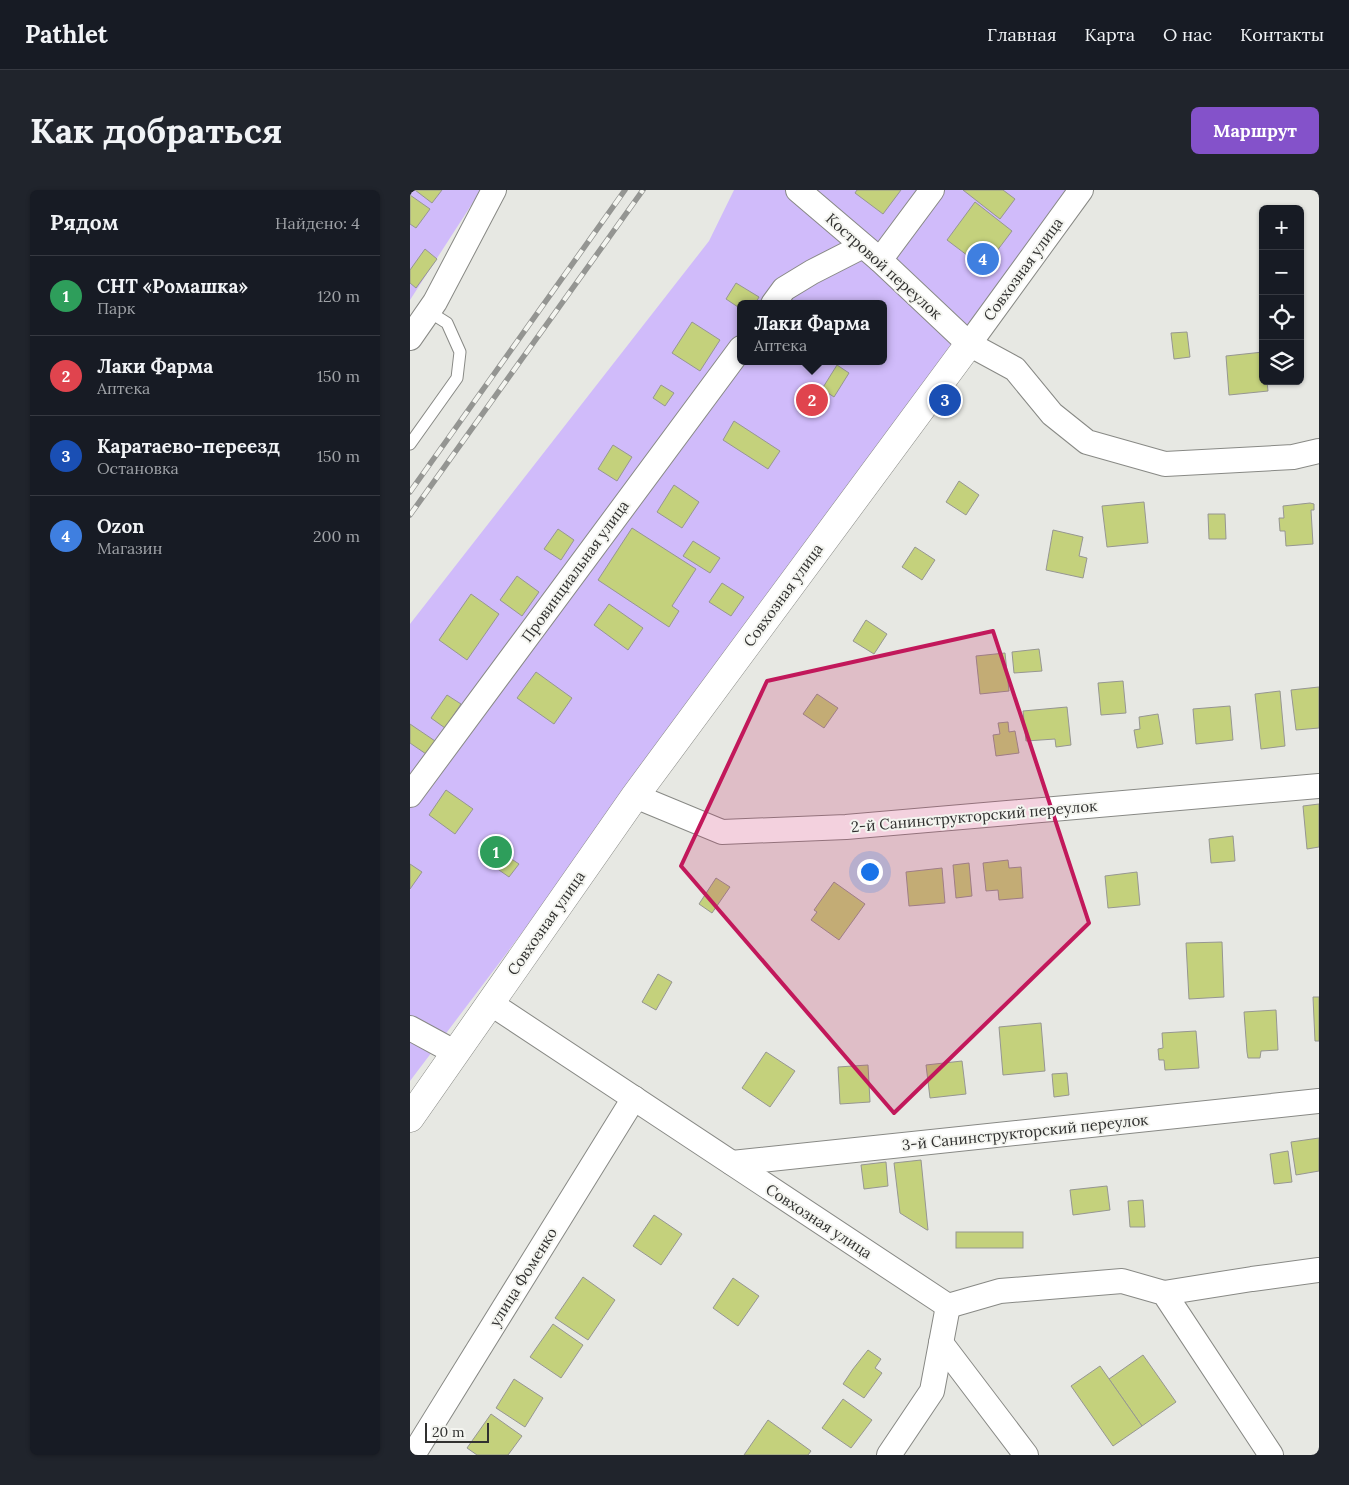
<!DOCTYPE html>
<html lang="ru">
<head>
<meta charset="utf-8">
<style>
  :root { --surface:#171b24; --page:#20242c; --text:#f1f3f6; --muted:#9ea1a6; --line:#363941; --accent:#8452ca }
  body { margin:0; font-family:Lora,serif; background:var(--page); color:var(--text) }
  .controls { position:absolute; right:15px; top:15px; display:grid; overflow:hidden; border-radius:8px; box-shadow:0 1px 4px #0004 }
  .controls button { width:45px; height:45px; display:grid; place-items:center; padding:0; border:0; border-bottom:1px solid var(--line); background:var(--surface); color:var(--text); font:25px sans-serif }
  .scale { position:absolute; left:15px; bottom:12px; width:64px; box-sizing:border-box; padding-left:5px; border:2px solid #313130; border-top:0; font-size:14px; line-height:18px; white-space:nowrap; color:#313130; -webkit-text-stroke:4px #f4f5f0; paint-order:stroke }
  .you { position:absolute; left:459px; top:681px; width:18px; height:18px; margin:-12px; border:4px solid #fff; border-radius:50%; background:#1a73e8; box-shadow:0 0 0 8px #1a73e833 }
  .badge { display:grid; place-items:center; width:32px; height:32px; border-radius:50%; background:var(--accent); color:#fff; font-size:16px; font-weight:700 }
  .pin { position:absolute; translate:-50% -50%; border:2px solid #fff; box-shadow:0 1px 5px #0006 }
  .popup { position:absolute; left:327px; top:110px; width:150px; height:65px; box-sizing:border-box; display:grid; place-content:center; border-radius:8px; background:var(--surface); filter:drop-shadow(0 1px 4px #0005); font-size:16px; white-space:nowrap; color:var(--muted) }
  .popup b { font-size:19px; color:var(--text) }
  .popup::after { content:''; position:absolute; left:50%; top:100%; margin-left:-10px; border:10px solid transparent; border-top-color:var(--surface) }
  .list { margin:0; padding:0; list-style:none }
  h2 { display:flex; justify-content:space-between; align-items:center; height:65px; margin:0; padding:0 20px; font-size:21px }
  h2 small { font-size:16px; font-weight:400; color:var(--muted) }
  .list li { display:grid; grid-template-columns:32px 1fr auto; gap:15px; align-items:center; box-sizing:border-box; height:80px; padding:0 20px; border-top:1px solid var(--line) }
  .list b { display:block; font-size:19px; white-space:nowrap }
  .list p { margin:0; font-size:16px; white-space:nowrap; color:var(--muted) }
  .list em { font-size:16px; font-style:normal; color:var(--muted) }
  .icon { flex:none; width:28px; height:28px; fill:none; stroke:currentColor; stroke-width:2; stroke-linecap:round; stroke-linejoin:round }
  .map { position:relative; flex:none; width:909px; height:1265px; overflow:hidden; border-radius:8px }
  header { display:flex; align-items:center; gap:30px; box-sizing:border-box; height:70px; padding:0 25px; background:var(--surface); border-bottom:1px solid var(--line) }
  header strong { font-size:24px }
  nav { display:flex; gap:28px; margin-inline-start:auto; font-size:18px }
  .intro { display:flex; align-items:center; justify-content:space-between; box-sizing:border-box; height:120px; padding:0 30px }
  h1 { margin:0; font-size:35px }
  .button { padding:12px 22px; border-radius:8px; background:var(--accent); color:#fff; font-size:18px; font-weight:700 }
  main { display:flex; gap:30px; padding:0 30px }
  aside { flex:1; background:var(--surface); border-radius:8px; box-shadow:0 1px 4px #0004 }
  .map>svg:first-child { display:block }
  .green { fill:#d0bbfa; fill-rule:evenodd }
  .building { fill:#c4d17c; stroke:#969692 }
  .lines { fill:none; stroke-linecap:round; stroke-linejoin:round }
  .service-casing { stroke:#888985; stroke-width:13 }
  .minor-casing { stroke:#888985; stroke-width:26 }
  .tertiary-casing { stroke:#888985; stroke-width:29 }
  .service { stroke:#fff; stroke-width:11 }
  .minor { stroke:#fff; stroke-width:24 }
  .tertiary { stroke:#fff; stroke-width:28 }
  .rail-casing { stroke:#949592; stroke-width:5.5 }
  .rail { stroke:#f4f5f0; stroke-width:4; stroke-dasharray:11; stroke-linecap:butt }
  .marked { fill:#c2185b; fill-opacity:0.2; stroke:#c2185b; stroke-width:4; stroke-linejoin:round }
  .labels { text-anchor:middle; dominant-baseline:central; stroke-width:4; stroke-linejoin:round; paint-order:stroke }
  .street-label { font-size:15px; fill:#313130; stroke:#f4f5f0 }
</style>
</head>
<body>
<header>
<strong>Pathlet</strong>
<nav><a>Главная</a><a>Карта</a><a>О нас</a><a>Контакты</a></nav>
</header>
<div class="intro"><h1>Как добраться</h1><a class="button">Маршрут</a></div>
<main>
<aside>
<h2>Рядом<small>Найдено: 4</small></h2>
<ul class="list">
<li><span class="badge" style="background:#2e9e5b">1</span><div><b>СНТ «Ромашка»</b><p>Парк</p></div><em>120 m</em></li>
<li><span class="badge" style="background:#e0444e">2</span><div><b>Лаки Фарма</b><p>Аптека</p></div><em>150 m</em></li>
<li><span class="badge" style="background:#1a4fb4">3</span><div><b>Каратаево-переезд</b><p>Остановка</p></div><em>150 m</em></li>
<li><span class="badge" style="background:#3f7fe0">4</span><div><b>Ozon</b><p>Магазин</p></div><em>200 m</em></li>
</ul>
</aside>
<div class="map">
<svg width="909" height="1265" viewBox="0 0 909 1265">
  <rect width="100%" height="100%" fill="#e7e8e3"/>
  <g class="green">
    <polygon points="0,0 71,0 0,110"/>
    <path d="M324,0H661L544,171L0,891V434L299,51ZM331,114H473V171H331Z"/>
  </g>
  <g class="building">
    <polygon points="5,0 32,0 22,13"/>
    <polygon points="447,0 491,0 473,24 445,3"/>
    <polygon points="553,0 593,0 605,9 590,29"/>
    <polygon points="0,5 20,19 6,38 0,34"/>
    <polygon points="565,12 602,41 574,78 537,50"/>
    <polygon points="15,59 27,69 6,98 0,93 0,80"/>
    <polygon points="326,93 349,107 345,114 331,114 331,119 316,109"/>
    <polygon points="282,132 310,150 290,181 262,163"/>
    <polygon points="777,142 780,167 764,169 761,143"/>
    <polygon points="853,162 853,191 857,191 858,201 819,205 816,166"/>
    <polygon points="427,175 439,183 424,207 412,199"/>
    <polygon points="251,195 264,203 255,216 243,208"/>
    <polygon points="401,199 418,210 410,222 393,211"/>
    <polygon points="324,231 370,261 358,279 313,250"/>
    <polygon points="203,255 222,267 207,291 188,279"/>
    <polygon points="549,291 569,305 556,325 536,312"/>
    <polygon points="264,295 289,312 272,338 247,322"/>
    <polygon points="734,312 738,353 697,357 692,316"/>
    <polygon points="900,313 904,314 904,320 901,320 903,354 876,356 875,341 870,341 869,328 874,328 873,316"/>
    <polygon points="798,324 815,324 816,349 799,349"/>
    <polygon points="222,338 286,379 262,416 269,421 259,437 188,390"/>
    <polygon points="148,339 164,350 151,370 134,359"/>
    <polygon points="643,340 673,347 669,366 677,368 673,388 636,380"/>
    <polygon points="283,351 310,368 300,383 273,366"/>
    <polygon points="505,357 525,370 512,390 492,377"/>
    <polygon points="107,386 129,402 112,426 90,410"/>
    <polygon points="312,393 334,407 321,426 299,412"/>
    <polygon points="61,404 89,424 57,470 29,450"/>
    <polygon points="199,414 233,438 218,460 184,435"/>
    <polygon points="456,430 477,444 464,464 443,451"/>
    <polygon points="629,459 632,481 604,483 602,462"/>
    <polygon points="595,463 599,501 570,504 566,466"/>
    <polygon points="126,482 162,508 144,534 107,508"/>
    <polygon points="713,491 716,523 691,525 688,493"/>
    <polygon points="909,497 909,538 886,540 881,500"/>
    <polygon points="870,501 875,556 851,559 845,504"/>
    <polygon points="407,504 428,518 414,538 393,524"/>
    <polygon points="37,505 51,514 35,538 21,528"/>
    <polygon points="820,516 823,550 786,554 783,519"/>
    <polygon points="657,517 661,555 646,557 645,549 616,551 613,521"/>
    <polygon points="748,524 753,554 727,558 724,540 730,539 729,527"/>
    <polygon points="598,532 599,542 605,541 609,563 586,566 583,545 590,544 588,533"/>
    <polygon points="0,534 28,553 19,566 0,553"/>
    <polygon points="36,600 63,619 45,644 19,625"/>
    <polygon points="909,614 909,657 897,659 893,616"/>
    <polygon points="823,646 825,671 801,673 799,649"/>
    <polygon points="88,660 109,674 99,687 79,673"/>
    <polygon points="598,670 599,678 611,677 613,708 589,710 588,700 576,701 573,673"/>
    <polygon points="559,673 562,706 546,708 543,675"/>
    <polygon points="0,674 12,682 0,699"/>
    <polygon points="532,678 535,713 499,716 496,682"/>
    <polygon points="727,682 730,715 698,718 695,686"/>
    <polygon points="306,688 320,697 302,723 289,714"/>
    <polygon points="424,692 455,714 429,750 401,730 407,722 404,720"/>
    <polygon points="812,752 814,807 779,809 776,753"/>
    <polygon points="248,784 262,792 246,820 232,812"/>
    <polygon points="903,807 909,807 909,851 905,851"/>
    <polygon points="866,820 868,860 851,861 850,868 838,868 837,862 834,822"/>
    <polygon points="631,833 635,881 593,885 589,837"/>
    <polygon points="786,841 789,878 755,880 754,870 749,870 748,859 753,858 752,843"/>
    <polygon points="356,862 385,881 360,917 332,898"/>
    <polygon points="552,871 556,904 520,908 516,875"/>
    <polygon points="458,875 460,912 430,914 428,877"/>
    <polygon points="657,883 659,905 644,907 642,884"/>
    <polygon points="909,948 909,981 886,985 881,952"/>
    <polygon points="878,961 882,992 864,994 860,964"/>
    <polygon points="511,970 518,1040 517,1040 490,1023 484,973"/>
    <polygon points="476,972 478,996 454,999 451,975"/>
    <polygon points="697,996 700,1020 663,1025 660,1000"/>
    <polygon points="733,1010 735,1037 720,1037 718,1011"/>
    <polygon points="244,1025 272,1044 251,1075 223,1056"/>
    <rect x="546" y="1042" width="67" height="16"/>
    <polygon points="173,1087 205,1110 178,1150 145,1128"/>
    <polygon points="323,1088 349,1106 328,1136 303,1118"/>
    <polygon points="143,1134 173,1155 151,1188 120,1167"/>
    <polygon points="458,1160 471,1169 465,1178 472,1183 454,1208 433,1194 443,1179"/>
    <polygon points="733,1165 766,1212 732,1236 699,1189"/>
    <polygon points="690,1176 732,1236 703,1256 661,1196"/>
    <polygon points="104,1189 133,1208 115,1237 86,1218"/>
    <polygon points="433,1209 462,1230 441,1258 412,1238"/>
    <polygon points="81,1224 112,1246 98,1265 67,1265 57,1258"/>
    <polygon points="358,1230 401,1261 398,1265 334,1265"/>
  </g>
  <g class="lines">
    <g class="service-casing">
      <polyline id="service" points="0,254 47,188 50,162 37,133 18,121"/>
    </g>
    <g class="minor-casing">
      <g id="minor">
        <polyline points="388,0 470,70 559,154 605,179 642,224 677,252 755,274 883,267 909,261"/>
        <polyline points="470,70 522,0"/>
        <polyline points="363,114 374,99 402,82 453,56"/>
        <polyline points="0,148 25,112 84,0"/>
        <polyline points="559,154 671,0"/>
        <polyline points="0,605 331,158"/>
        <polyline points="225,606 312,642 436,637 909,596"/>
        <polyline points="80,813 538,1116"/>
        <polyline points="0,838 46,863"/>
        <polyline points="322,973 909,911"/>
        <polyline points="754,1103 842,1089 909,1080"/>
        <polyline points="538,1116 590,1101 712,1091 754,1103 861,1265"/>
        <polyline points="531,1153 616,1265"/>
        <polyline points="3,1265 224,908"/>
        <polyline points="479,1265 522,1201 538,1116"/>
      </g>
    </g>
    <g class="tertiary-casing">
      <polyline id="tertiary" points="0,928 225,606 559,154"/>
    </g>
    <use href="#service" class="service"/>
    <use href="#minor" class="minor"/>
    <use href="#tertiary" class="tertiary"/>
    <g class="rail-casing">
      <g id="rail">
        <polyline points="0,302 215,0"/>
        <polyline points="0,325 233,0"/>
      </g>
    </g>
    <use href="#rail" class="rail"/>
  </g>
  <path class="marked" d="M583,441L679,733L484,923L271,676L357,491Z"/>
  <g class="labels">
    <g class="street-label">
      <text transform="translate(474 76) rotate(42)">Костровой переулок</text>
      <text transform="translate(613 79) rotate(-54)">Совхозная улица</text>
      <text transform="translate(165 381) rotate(-54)">Провинциальная улица</text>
      <text transform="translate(373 405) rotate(-54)">Совхозная улица</text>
      <text transform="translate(564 626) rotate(-5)">2-й Санинструкторский переулок</text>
      <text transform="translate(136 733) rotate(-55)">Совхозная улица</text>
      <text transform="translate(615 942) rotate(-6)">3-й Санинструкторский переулок</text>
      <text transform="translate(409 1031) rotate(33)">Совхозная улица</text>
      <text transform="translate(113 1087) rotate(-58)">улица Фоменко</text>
    </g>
  </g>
</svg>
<div class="controls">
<button>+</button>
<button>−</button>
<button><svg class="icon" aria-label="locate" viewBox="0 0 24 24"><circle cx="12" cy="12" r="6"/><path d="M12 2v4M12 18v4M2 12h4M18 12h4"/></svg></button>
<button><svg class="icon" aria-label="layers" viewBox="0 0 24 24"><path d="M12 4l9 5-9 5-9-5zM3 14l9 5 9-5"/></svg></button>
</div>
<div class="scale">20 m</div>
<div class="you"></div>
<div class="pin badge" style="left:86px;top:662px;background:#2e9e5b">1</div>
<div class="pin badge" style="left:402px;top:210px;background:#e0444e">2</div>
<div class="popup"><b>Лаки Фарма</b>Аптека</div>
<div class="pin badge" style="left:535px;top:210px;background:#1a4fb4">3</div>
<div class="pin badge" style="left:573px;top:69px;background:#3f7fe0">4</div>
</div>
</main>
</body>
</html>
